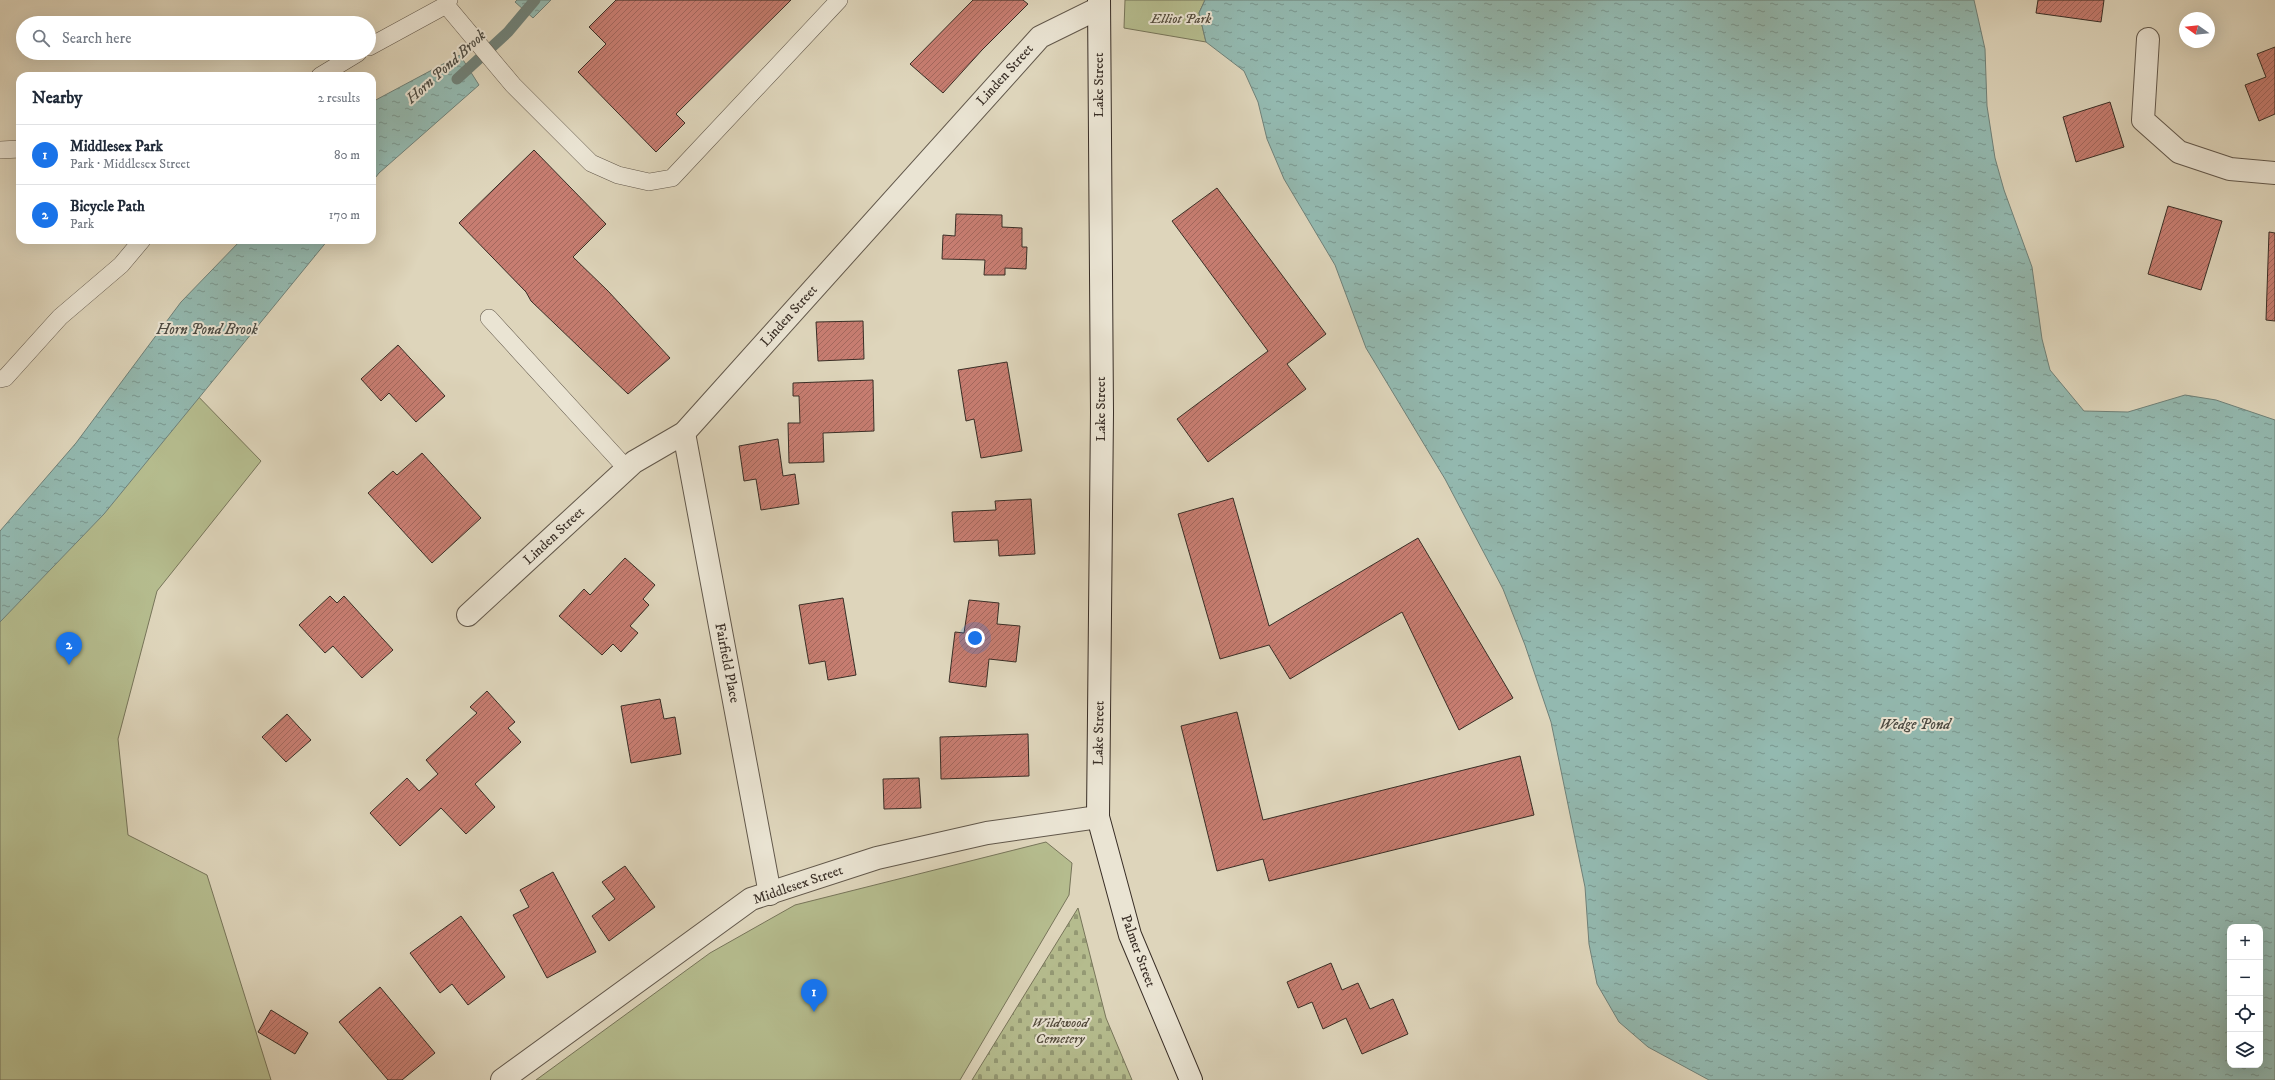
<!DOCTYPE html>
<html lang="en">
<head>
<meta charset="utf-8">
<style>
  :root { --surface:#fff; --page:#f2f2f3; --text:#1f2937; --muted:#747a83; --line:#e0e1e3; --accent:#1a73e8 }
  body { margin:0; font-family:"IM FELL DW Pica",serif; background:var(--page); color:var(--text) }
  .controls { position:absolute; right:12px; bottom:12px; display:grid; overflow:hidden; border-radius:8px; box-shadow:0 4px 16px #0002 }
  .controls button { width:36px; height:36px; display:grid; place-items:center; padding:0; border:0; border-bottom:1px solid var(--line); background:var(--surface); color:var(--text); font:20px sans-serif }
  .compass { position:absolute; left:2179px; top:12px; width:36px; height:36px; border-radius:50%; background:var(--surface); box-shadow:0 4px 16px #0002; rotate:285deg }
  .you { position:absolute; left:975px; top:638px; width:14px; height:14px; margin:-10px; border:3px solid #fff; border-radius:50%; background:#1a73e8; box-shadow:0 0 0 6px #1a73e833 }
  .badge { display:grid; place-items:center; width:26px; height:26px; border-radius:50%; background:var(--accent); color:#fff; font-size:13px; font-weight:700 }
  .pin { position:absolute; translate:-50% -33px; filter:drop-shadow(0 1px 2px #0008) }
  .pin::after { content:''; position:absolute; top:21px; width:14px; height:12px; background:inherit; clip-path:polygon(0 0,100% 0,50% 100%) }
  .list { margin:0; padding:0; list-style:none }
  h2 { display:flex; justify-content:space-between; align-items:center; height:52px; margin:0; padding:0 16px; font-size:17px }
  h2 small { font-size:13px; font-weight:400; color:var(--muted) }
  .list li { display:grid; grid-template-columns:26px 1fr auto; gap:12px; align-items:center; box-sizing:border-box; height:60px; padding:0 16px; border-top:1px solid var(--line) }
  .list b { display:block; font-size:15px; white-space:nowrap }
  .list p { margin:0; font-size:13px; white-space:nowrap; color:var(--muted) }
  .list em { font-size:13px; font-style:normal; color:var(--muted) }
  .icon { flex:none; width:22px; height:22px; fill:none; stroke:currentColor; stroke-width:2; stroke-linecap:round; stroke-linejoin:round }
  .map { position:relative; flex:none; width:2275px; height:1080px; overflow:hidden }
  .search { position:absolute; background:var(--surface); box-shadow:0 4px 16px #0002; left:16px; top:16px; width:360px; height:44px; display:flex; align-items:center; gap:10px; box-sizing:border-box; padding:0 14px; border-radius:22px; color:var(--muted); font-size:15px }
  .panel { position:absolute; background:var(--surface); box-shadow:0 4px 16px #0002; left:16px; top:72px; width:360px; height:172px; border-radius:12px }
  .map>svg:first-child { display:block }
  .green { fill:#b5bc8e; stroke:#77755a }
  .cemetery { fill:url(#cemetery-stones); stroke:#77755a }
  .water { fill:url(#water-ripples); stroke:#6f8179; fill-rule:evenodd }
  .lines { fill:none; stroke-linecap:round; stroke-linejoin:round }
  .stream { stroke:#6f8179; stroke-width:11 }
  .building { fill:url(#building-hatch); stroke:#392e26 }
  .lane-casing { stroke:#62584b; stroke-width:18 }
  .street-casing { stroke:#62584b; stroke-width:24 }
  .secondary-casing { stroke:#392e26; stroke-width:24 }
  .lane { stroke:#eae4d3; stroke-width:17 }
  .street { stroke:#eae4d3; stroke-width:22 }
  .secondary { stroke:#eae4d3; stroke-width:22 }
  .labels { text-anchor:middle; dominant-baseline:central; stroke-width:4; stroke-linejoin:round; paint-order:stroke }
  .park-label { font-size:14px; font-style:italic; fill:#524a3b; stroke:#eae4d3 }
  .street-label { font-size:14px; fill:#392e26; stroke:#eae4d3 }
  .water-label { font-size:15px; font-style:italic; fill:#4b4a42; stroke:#eae4d3 }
</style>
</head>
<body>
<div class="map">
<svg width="2275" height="1080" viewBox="0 0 2275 1080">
  <defs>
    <pattern id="cemetery-stones" width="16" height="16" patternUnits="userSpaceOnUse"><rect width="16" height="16" fill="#b5bc8e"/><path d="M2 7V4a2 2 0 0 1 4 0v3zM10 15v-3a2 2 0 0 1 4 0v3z" fill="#949974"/></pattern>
    <pattern id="water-ripples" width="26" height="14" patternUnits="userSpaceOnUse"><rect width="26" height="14" fill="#93b9b0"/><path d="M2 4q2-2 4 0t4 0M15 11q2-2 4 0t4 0" fill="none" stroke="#79978f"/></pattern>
    <pattern id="building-hatch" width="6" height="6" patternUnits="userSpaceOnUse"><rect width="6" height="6" fill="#c77d71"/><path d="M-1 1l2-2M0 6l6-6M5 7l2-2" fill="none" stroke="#a3675d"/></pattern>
  </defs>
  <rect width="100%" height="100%" fill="#ded5bb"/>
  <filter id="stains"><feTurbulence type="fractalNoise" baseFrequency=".005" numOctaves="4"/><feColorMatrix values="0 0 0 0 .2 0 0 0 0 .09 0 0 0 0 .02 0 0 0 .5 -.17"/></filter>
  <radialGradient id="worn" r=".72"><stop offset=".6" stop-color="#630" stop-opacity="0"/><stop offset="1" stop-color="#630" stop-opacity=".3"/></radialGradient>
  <g class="green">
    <polygon points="1125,0 1205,0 1199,13 1206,42 1124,28"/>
    <polygon points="155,352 261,461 157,591 118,739 128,835 207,875 271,1080 0,1080 0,551"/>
    <polygon points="1046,842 1072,863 1069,895 960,1080 536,1080 710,953 795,905"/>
  </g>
  <polygon class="cemetery" points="1078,908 1106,1018 1132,1080 972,1080"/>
  <g class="water">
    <polygon points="517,0 551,0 533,18 515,2"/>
    <path d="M1205,0H1974L1985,49L1987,106L1995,158L2004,190L2032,267L2042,339L2050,370L2084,411L2128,412L2185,395L2216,400L2275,420V1080H1709L1648,1047L1619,1022L1597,984L1589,944L1585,887L1551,722L1525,645L1503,589L1445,479L1366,348L1335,265L1284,179L1267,139L1258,102L1244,71L1206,42L1199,13ZM2230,927H2260V1065H2230Z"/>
    <polygon points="460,55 479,85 379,173 372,182 372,102"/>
    <polygon points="241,240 328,240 104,514 0,622 0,531 76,443 181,302"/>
  </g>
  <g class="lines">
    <polyline class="stream" points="457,79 508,32 535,0"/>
  </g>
  <g class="building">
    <polygon points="616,0 791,0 676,114 685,123 656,152 578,72 606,44 589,27"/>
    <polygon points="973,0 1023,0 1028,4 982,50 943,93 910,64"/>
    <polygon points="2038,0 2104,0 2101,22 2036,13"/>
    <polygon points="2275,47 2275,114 2259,121 2245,85 2266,77 2257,54"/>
    <polygon points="2110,102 2124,147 2076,162 2063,117"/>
    <polygon points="534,150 606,224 573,257 608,291 670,358 628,394 531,301 526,292 459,223"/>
    <polygon points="1217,188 1326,334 1287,364 1306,389 1208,462 1177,419 1268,351 1172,221"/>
    <polygon points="2168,206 2222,221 2201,290 2148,274"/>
    <polygon points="956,214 1002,215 1002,227 1022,228 1022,247 1027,247 1026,269 1005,268 1005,275 984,275 985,260 942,259 943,235 955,236"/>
    <polygon points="2269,232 2275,233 2275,321 2266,320"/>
    <polygon points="863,321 864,359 818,361 816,322"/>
    <polygon points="398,345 445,396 416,422 389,393 381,401 361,379"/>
    <polygon points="1007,362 1022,451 981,458 974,419 966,421 958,370"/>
    <polygon points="873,380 874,431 823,433 824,462 789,463 788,423 800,423 799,396 793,396 793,383"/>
    <polygon points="778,439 783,476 795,474 799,504 761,510 756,479 744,481 739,446"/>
    <polygon points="422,453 481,518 432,563 368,493 393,471 397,475"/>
    <polygon points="1233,498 1269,626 1418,538 1513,698 1459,730 1402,612 1290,679 1269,645 1220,659 1178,514"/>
    <polygon points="1031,499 1035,554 999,556 998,540 954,542 952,512 996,510 995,501"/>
    <polygon points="625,558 655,585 643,599 649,605 630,626 638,633 621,652 613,644 602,655 559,616 584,589 590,595"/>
    <polygon points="330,596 337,603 344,596 393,650 362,678 333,646 325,653 299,625"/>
    <polygon points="843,598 856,675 828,680 825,661 809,664 799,605"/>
    <polygon points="969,600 999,603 997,624 1020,626 1016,662 989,659 986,687 949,682 955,632 964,633"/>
    <polygon points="487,691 515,722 508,728 521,742 475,784 495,807 466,834 441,808 400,846 370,813 407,778 419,791 438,774 426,760 477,713 470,707"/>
    <polygon points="660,699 664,719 675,717 681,754 631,763 621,706"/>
    <polygon points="1237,712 1263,820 1520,756 1534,815 1269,881 1263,859 1217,871 1181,726"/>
    <polygon points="287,714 311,740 286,762 262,737"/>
    <polygon points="1028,734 1029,776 941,779 940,737"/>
    <polygon points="919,778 921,808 884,809 883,779"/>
    <polygon points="625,866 655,907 609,941 592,916 615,899 602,882"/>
    <polygon points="553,872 596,952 547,978 513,915 529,907 520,890"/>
    <polygon points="461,916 505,977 468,1005 452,984 440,993 410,953"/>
    <polygon points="1331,963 1342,990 1358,983 1370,1009 1393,999 1408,1034 1362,1054 1346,1018 1323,1029 1312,1002 1298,1008 1287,982"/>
    <polygon points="380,987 435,1053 402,1080 388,1080 339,1022"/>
    <polygon points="271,1010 308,1033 295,1054 258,1032"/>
  </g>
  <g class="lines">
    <g class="lane-casing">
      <g id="lane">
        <polyline points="446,5 513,85 591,163 618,175 649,182 672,178 839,0"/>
        <polyline points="369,47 446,5 449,0"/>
        <polyline points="320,76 358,53"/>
        <polyline points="0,150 20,149"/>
        <polyline points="489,318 627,469"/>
        <polyline points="0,379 5,378 60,317 121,265 142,240"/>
      </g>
    </g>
    <g class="street-casing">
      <g id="street">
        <polyline points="2148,39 2143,120 2179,152 2230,169 2275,173"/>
        <polyline points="684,433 770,894"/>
        <polyline points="468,615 634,462 684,433 1040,37 1099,8"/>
        <polyline points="502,1080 751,899 877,858 987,833 1098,817"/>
      </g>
    </g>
    <g class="secondary-casing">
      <polyline id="secondary" points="1099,0 1102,412 1098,817 1130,935 1191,1080"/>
    </g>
    <use href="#lane" class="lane"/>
    <use href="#street" class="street"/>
    <use href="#secondary" class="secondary"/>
  </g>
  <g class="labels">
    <g class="park-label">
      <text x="1181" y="19">Elliot Park</text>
      <text x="1060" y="1023">Wildwood<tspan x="1060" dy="16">Cemetery</tspan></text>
    </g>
    <g class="street-label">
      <text transform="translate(1005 75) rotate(-48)">Linden Street</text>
      <text transform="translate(1099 85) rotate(-90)">Lake Street</text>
      <text transform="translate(789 316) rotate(-48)">Linden Street</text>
      <text transform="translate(1101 409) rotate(-90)">Lake Street</text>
      <text transform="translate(554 536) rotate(-43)">Linden Street</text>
      <text transform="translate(727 663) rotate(79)">Fairfield Place</text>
      <text transform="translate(1099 733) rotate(-89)">Lake Street</text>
      <text transform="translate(798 885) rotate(-19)">Middlesex Street</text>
      <text transform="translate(1138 951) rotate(70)">Palmer Street</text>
    </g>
    <g class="water-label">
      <text transform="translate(446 67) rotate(-42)">Horn Pond Brook</text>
      <text x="207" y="329">Horn Pond Brook</text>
      <text x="1915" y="724">Wedge Pond</text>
    </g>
  </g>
  <rect width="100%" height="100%" filter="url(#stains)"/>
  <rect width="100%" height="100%" fill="url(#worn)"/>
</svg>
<div class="controls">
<button>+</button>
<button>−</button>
<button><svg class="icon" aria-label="locate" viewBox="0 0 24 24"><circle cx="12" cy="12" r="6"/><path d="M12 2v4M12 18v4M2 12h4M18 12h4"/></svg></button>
<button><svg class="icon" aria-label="layers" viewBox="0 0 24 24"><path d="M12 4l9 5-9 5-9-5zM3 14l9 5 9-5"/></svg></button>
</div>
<svg class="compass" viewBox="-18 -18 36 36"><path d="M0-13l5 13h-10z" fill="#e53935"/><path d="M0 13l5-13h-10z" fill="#747a83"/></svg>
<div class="you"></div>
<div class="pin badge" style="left:814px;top:1012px">1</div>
<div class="pin badge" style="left:69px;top:665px">2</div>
<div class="search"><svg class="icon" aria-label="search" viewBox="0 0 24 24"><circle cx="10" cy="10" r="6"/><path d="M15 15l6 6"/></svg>Search here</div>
<section class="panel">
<h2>Nearby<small>2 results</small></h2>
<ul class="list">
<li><span class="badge">1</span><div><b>Middlesex Park</b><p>Park · Middlesex Street</p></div><em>80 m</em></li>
<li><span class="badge">2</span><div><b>Bicycle Path</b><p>Park</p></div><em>170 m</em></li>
</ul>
</section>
</div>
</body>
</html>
